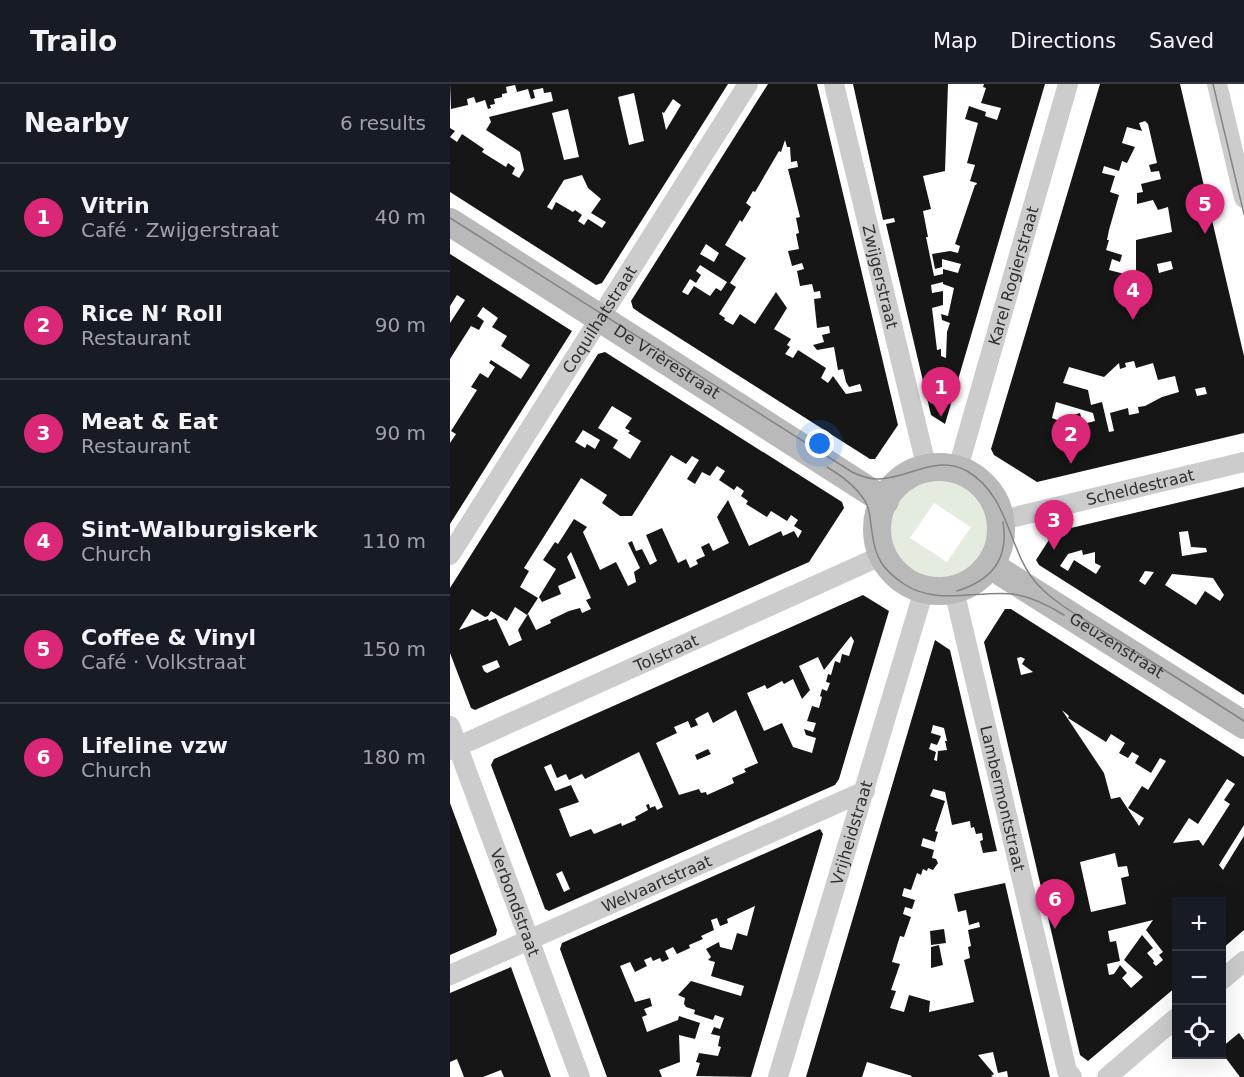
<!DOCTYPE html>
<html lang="en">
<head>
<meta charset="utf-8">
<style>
  :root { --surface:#171b24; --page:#20242c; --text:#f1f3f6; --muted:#9ea1a6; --line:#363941; --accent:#db2777 }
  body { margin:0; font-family:"DejaVu Sans",sans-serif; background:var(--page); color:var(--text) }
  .controls { position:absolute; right:18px; bottom:18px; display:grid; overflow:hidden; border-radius:0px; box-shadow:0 6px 24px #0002 }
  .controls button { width:54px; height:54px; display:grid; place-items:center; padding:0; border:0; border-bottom:2px solid var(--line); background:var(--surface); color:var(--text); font:30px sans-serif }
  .you { position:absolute; left:370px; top:360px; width:21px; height:21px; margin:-15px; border:4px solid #fff; border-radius:50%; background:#1a73e8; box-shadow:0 0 0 9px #1a73e833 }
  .badge { display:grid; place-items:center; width:39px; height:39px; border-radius:50%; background:var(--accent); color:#fff; font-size:20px; font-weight:700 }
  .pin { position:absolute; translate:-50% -50px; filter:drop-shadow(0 2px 3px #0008) }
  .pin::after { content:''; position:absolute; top:32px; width:21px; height:18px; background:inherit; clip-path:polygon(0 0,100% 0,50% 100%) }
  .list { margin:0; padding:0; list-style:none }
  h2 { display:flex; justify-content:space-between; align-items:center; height:78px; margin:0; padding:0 24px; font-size:26px }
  h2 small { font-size:20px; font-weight:400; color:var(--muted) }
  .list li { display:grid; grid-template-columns:39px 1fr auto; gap:18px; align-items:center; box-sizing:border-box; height:108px; padding:0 24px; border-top:2px solid var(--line) }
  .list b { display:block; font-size:22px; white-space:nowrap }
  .list p { margin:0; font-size:20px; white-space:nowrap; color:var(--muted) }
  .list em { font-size:20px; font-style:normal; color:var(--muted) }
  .icon { flex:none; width:33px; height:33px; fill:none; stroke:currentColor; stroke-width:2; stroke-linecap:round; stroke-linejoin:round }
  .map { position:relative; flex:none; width:794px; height:993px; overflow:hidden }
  header { display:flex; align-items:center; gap:36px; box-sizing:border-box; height:84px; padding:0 30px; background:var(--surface); border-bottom:2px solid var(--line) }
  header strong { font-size:28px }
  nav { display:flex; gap:33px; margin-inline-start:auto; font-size:21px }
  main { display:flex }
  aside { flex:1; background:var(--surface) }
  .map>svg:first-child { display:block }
  .green { fill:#e4ebdf; fill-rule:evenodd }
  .building { fill:#161616; fill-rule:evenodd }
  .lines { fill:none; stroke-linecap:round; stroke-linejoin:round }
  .street { stroke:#ccc; stroke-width:20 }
  .secondary { stroke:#b9b9b9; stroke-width:28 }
  .tram { stroke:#848484; stroke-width:1.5 }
  .labels { text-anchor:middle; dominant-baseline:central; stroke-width:6; stroke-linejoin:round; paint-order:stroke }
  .street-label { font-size:16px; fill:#2f2f2f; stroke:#fff }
</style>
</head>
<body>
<header>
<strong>Trailo</strong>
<nav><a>Map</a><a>Directions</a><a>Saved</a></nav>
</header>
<main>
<aside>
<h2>Nearby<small>6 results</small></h2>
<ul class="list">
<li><span class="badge">1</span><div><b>Vitrin</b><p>Café · Zwijgerstraat</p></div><em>40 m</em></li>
<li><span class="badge">2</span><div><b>Rice N‘ Roll</b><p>Restaurant</p></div><em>90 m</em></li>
<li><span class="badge">3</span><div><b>Meat &amp; Eat</b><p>Restaurant</p></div><em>90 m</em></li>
<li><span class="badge">4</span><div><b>Sint-Walburgiskerk</b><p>Church</p></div><em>110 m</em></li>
<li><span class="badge">5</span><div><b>Coffee &amp; Vinyl</b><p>Café · Volkstraat</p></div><em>150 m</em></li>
<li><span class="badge">6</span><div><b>Lifeline vzw</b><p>Church</p></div><em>180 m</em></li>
</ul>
</aside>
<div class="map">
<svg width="794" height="993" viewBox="0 0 794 993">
  <rect width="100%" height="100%" fill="#fff"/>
  <path class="green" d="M482,389C563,390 566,492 500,504C425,517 400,407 482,389ZM484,419L521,443L497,478L460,454Z"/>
  <g class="building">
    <path d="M0,0H278L152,199L146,201L0,108V44L5,47L0,53L7,58L12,50L34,65L32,68L56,83L58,79L65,84L62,90L69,94L74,86L70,68L36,46L41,38L39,33L103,17L101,8L94,9L93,4L83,6L85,14L81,15L78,5L67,8L65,1L56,3L57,9L52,10V13L44,15L45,20L40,21L41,24L38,25L35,16L26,19L24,13L17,15L18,21L1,25ZM184,9L194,57L179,61L168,13ZM223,15L231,21L216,46L212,28L214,29ZM118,25L129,73L114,76L102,29ZM132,91L138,104L151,115L141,129L156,138L152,144L138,135L134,141L128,137L132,131L125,126L123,128L106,118L102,126L97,123L114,96Z"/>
    <path d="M318,0H367L448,341L425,375H420L190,229L183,224L181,217ZM335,56L337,63H340L341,78L347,77L348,83L338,85L350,133L346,134L349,149L346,150L349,165L338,167L342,182L352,179L354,185L347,187L350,202L362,200L364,208L370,207L371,214L364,215L367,244L379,242L380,249L372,251L374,258L363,261L367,266L384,263L388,286L393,285L396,298L399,303L410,300L412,307L396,310L383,292L378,299L371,294L376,284L348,266L343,274L335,270L340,263L337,261L341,255L324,245L337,224L326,208L305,240L290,230L283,241L274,236L275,234L269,230L286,203L280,199L296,174L275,161L290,136L292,138L301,123L296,119L303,107L305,108L329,67L331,68ZM256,160L269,169L264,178L250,170ZM250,181L277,198L271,207L266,204L260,212L244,202L238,211L232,208L240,195L246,199L251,191L246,187Z"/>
    <path d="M403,0H498L495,87L473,92L481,125L473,127L478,153H476L484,192L493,190V185L508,189L511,180L492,175V183L485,185L482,170L500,167L508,169L510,162L505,160L525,101H526L527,99L520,97L525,81L517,79L528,39L515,35L519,22L536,28L535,32L547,36L551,24L531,19L536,4L533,3L534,0H595L495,340L481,331L436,140L445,138L444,134L433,136ZM493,198V200L504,204L498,232L491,230L492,236L500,239L497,248L496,274L491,272V265L487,266L482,224L493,221V207L482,209L481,201Z"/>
    <path d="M650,0H730L794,272V349L587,398L544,371L541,365ZM695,37L698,40L707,79L699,81L701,88L709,87L711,95L691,100L693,108L687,109V120L703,116L708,126L718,123L722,148L686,156V193L659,186L662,175L670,178L672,171L656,166L659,156H657L659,146L669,111L660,108L665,92L652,89L654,82L669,87L672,77L677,79L685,63L672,59L677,43L692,47L689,39ZM721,177L723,185L709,189L707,180ZM684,277L686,284L703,279L708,296L725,292L729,308L712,313L695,322L688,323L689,329L679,331L678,324L660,329L664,347L659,348L652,318L641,321L638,306L613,299L619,283L654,293L669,279L670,285L676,283L675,279ZM755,303L757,310L747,312L745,305ZM606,318L643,329L645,337L633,340L630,329L607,336L602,334Z"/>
    <polygon points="0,170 122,247 0,440 0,359 6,350 1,347 27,306 21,303 30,289 38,294 45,283 39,279 41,276 71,295 80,281 51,262 57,252 42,243 48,234 33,223 27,232 34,237 29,246 21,242 0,275 0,239 15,216 7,211 0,222"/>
    <path d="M155,268L392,418L394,424L359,478L25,626L21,624L0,569V504L148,270ZM162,322L182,334L175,344L180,347L178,349L191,357L180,375L163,364L168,356L148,344ZM133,346L150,356L145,365L137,360L135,364L125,358ZM221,371L236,380L242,372L249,376L237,395L245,400L252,388L260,392L267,382L275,387L269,396L284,406L287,402L294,407L291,412L298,417L296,420L317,433L321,427L337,437L341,431L348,436L344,442L352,447L348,454L344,447L333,452L331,447L299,462L278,416L267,433L279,459L263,467L259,459L251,463L255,472L246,476L248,480L240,484L236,475L228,479L212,444L196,451L207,477L200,481L192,465L186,467L182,457L178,459L190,484L184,488L186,498L178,502L166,478L150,486L133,448L137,443L124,435L108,460L105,458L93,476L106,485L89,513L92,518L111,510L108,502L126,494L117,473L121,468L141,514L136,516L141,525L132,529L130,524L119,527L100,536L101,539L86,546L78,530L68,546L72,556L59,562L46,534L39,537L38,535L9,546L22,525L35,533L38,532L41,527L57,537L65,523L77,531L88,514L70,503L79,487L74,484L131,394L157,411L152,419L170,432H182ZM47,576L50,583L37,589L34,587L32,582Z"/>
    <path d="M794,403V611L589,481L586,476L604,448ZM738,447L741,463L756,464L757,468L732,472L729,448ZM632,466L633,471L645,468V479L651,482L646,490L624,476L618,487L610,482L618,470ZM695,487L704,488L695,501L689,497ZM722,490L763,494L774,511L770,517L755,507L746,521L715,501Z"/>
    <path d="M413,511L439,527L389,695L385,701L99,827L95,825L41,681L44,675ZM401,552L404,557L399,572L392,570L390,579L385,577L381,591L378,590L376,598L380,599L377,607L372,605L370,612L372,613L369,624L362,622L357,637L366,639L363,648L354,645L356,651L366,654L362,669L343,663L332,639L314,647L297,609L315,601L317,605L332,597L334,600L343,595L352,615L360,606L349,582L368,573L374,586ZM286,626L308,679L294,685L296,688L282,694L284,699L257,711L256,708L251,709L249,705L229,711L206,659L227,649L224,643L238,637L241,644L248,641L245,635L258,628L263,639ZM189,668L213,723L207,726L205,722L200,724L199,720L196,721L198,726L185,733L186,736L172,742L171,739L144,750L141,745L120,753L109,725L129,718L121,701L105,707L94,683L101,680L107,694L116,690L119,696L132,690L135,695ZM112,787L120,805L114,808L106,790Z"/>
    <path d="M555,525H561L794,673V741L769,781L773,786L794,752V846L772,865V818H726V903L638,977L630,971L534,558ZM571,573L575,575L572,580L583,588L571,591L567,574ZM612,626L619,632L618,634L656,658L661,650L675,659L669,669L678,674L682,668L689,672L685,679L701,689L710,674L716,677L698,706L692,702L678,724L694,734L689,742L670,713L661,715L654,689ZM777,695L785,700L774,716L780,720L753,762L749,756L723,759L739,734L748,740ZM665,769L668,783L677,782L679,792L671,794L676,820L641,828L630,778ZM703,836L696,846L713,868L709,871L713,876L706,882L703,879L704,877L697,869L703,864L692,851L674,876L693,893L681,904L672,894L677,889L670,881L664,890L659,891L657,880L670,877L666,857L660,858L658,847Z"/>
    <path d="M485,556L500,566L547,767L533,769L530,757L533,756L532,749L526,750L524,743L521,744L520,737L502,741L495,708L483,705L480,712L495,717L485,747L488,748L485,758L473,754L471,762L484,766L482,774L486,775L488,779L483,786L478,784L477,787L473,785L471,791L467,789L461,806L454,804L452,812L465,816L462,825L455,823L453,830L461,833L454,853L450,852L442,878L450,880L441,906L446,907L440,924L454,928L459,911L480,917L479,928L524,918L514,876L520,874L518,863L521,862L518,846L530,843L529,838L519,841L516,826L508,828L504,810L555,799L600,993H558L557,987L548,989L543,968L528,971L544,990L541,992L543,993H461L462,992L417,978L412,993H356ZM483,641L494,644L497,657H495L497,666L488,667L487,677L484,676L486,668L479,665L481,659L487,661L491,652L481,649Z"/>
    <polygon points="258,665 261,670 247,676 245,671"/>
    <polygon points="0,719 47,846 46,851 0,871"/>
    <polygon points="370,745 373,750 301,993 246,992 250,979 246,978 249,969 268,972 271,963 268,962 270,952 261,950 264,943 270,945 274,934 265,931 263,936 244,930 245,926 236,923 234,920 235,914 228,911 241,897 291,912 294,902 261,892 265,878 258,876 261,873 256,865 269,858 270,863 282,866 287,849 297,852 305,822 277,835 278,839 270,842 267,834 261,836 264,846 251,852 253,855 239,861 240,864 227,870 223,863 215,867 219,875 212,878 210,874 203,877 201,873 194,876 197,882 185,888 180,878 170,882 185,918 200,914 202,922 194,925 197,931 192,933 197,948 228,936 229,932 250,939 245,955 229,951 230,978 209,986 212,993 157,993 110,865 112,859"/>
    <polygon points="494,845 496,859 481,861 480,847"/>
    <polygon points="489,861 493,881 481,884 481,863"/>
    <polygon points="61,883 101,993 54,993 51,986 33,993 14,993 7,975 0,978 0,909"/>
    <polygon points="789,949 794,956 794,993 790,993 772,969 772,963"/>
  </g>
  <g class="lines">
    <g class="street">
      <path id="s1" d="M384,0L477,385"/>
      <polyline points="767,0 794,114"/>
      <path id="s2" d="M508,384L618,0"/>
      <path id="s3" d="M552,436L794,378"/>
      <path id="s4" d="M0,471L298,0"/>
      <path id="s5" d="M504,506L617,987L622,993"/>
      <path id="s6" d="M0,642L130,993"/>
      <path id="s7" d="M0,666L433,471"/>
      <path id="s8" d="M0,891L415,707"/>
      <polyline points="772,896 794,877"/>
      <path id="s9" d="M328,993L474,506"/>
      <polyline points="657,993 726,934"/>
    </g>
    <g class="secondary">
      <path id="s10" d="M0,138L435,417"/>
      <circle cx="489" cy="445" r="62"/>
      <path id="s11" d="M540,481L794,641"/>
    </g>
    <g class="tram">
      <polyline points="763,0 794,130"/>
      <path d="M0,134L402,388C410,392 419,395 428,395C458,395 486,370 517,387C561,413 557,467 588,501C608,522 636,536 659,551C704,579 749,608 794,637"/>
      <path d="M377,383C392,392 409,404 417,421C421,430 420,438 422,448C425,474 433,486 454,500C486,522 528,506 563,510C582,513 598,521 614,531"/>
      <path d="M507,507C542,496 559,475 553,438"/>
    </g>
  </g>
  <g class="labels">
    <g class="street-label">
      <text stroke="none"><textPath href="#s1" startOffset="198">Zwijgerstraat</textPath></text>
      <text stroke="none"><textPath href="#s2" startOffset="200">Karel Rogierstraat</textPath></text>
      <text stroke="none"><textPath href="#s4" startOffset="279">Coquilhatstraat</textPath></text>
      <text stroke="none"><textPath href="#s10" startOffset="258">De Vrièrestraat</textPath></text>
      <text stroke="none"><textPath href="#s3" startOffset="142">Scheldestraat</textPath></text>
      <text stroke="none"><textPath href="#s11" startOffset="150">Geuzenstraat</textPath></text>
      <text stroke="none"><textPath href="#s7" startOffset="237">Tolstraat</textPath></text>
      <text stroke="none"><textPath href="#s5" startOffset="214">Lambermontstraat</textPath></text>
      <text stroke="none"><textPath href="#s9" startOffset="255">Vrijheidstraat</textPath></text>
      <text stroke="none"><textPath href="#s8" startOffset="226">Welvaartstraat</textPath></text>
      <text stroke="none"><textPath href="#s6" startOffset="188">Verbondstraat</textPath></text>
    </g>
  </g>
</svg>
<div class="controls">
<button>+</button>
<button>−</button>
<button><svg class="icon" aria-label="locate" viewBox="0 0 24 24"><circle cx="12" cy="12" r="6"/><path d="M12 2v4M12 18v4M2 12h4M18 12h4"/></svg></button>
</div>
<div class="you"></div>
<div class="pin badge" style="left:491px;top:333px">1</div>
<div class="pin badge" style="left:621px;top:380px">2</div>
<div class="pin badge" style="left:604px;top:466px">3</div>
<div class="pin badge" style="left:683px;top:236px">4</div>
<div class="pin badge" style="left:755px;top:150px">5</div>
<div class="pin badge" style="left:605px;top:845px">6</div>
</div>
</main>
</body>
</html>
